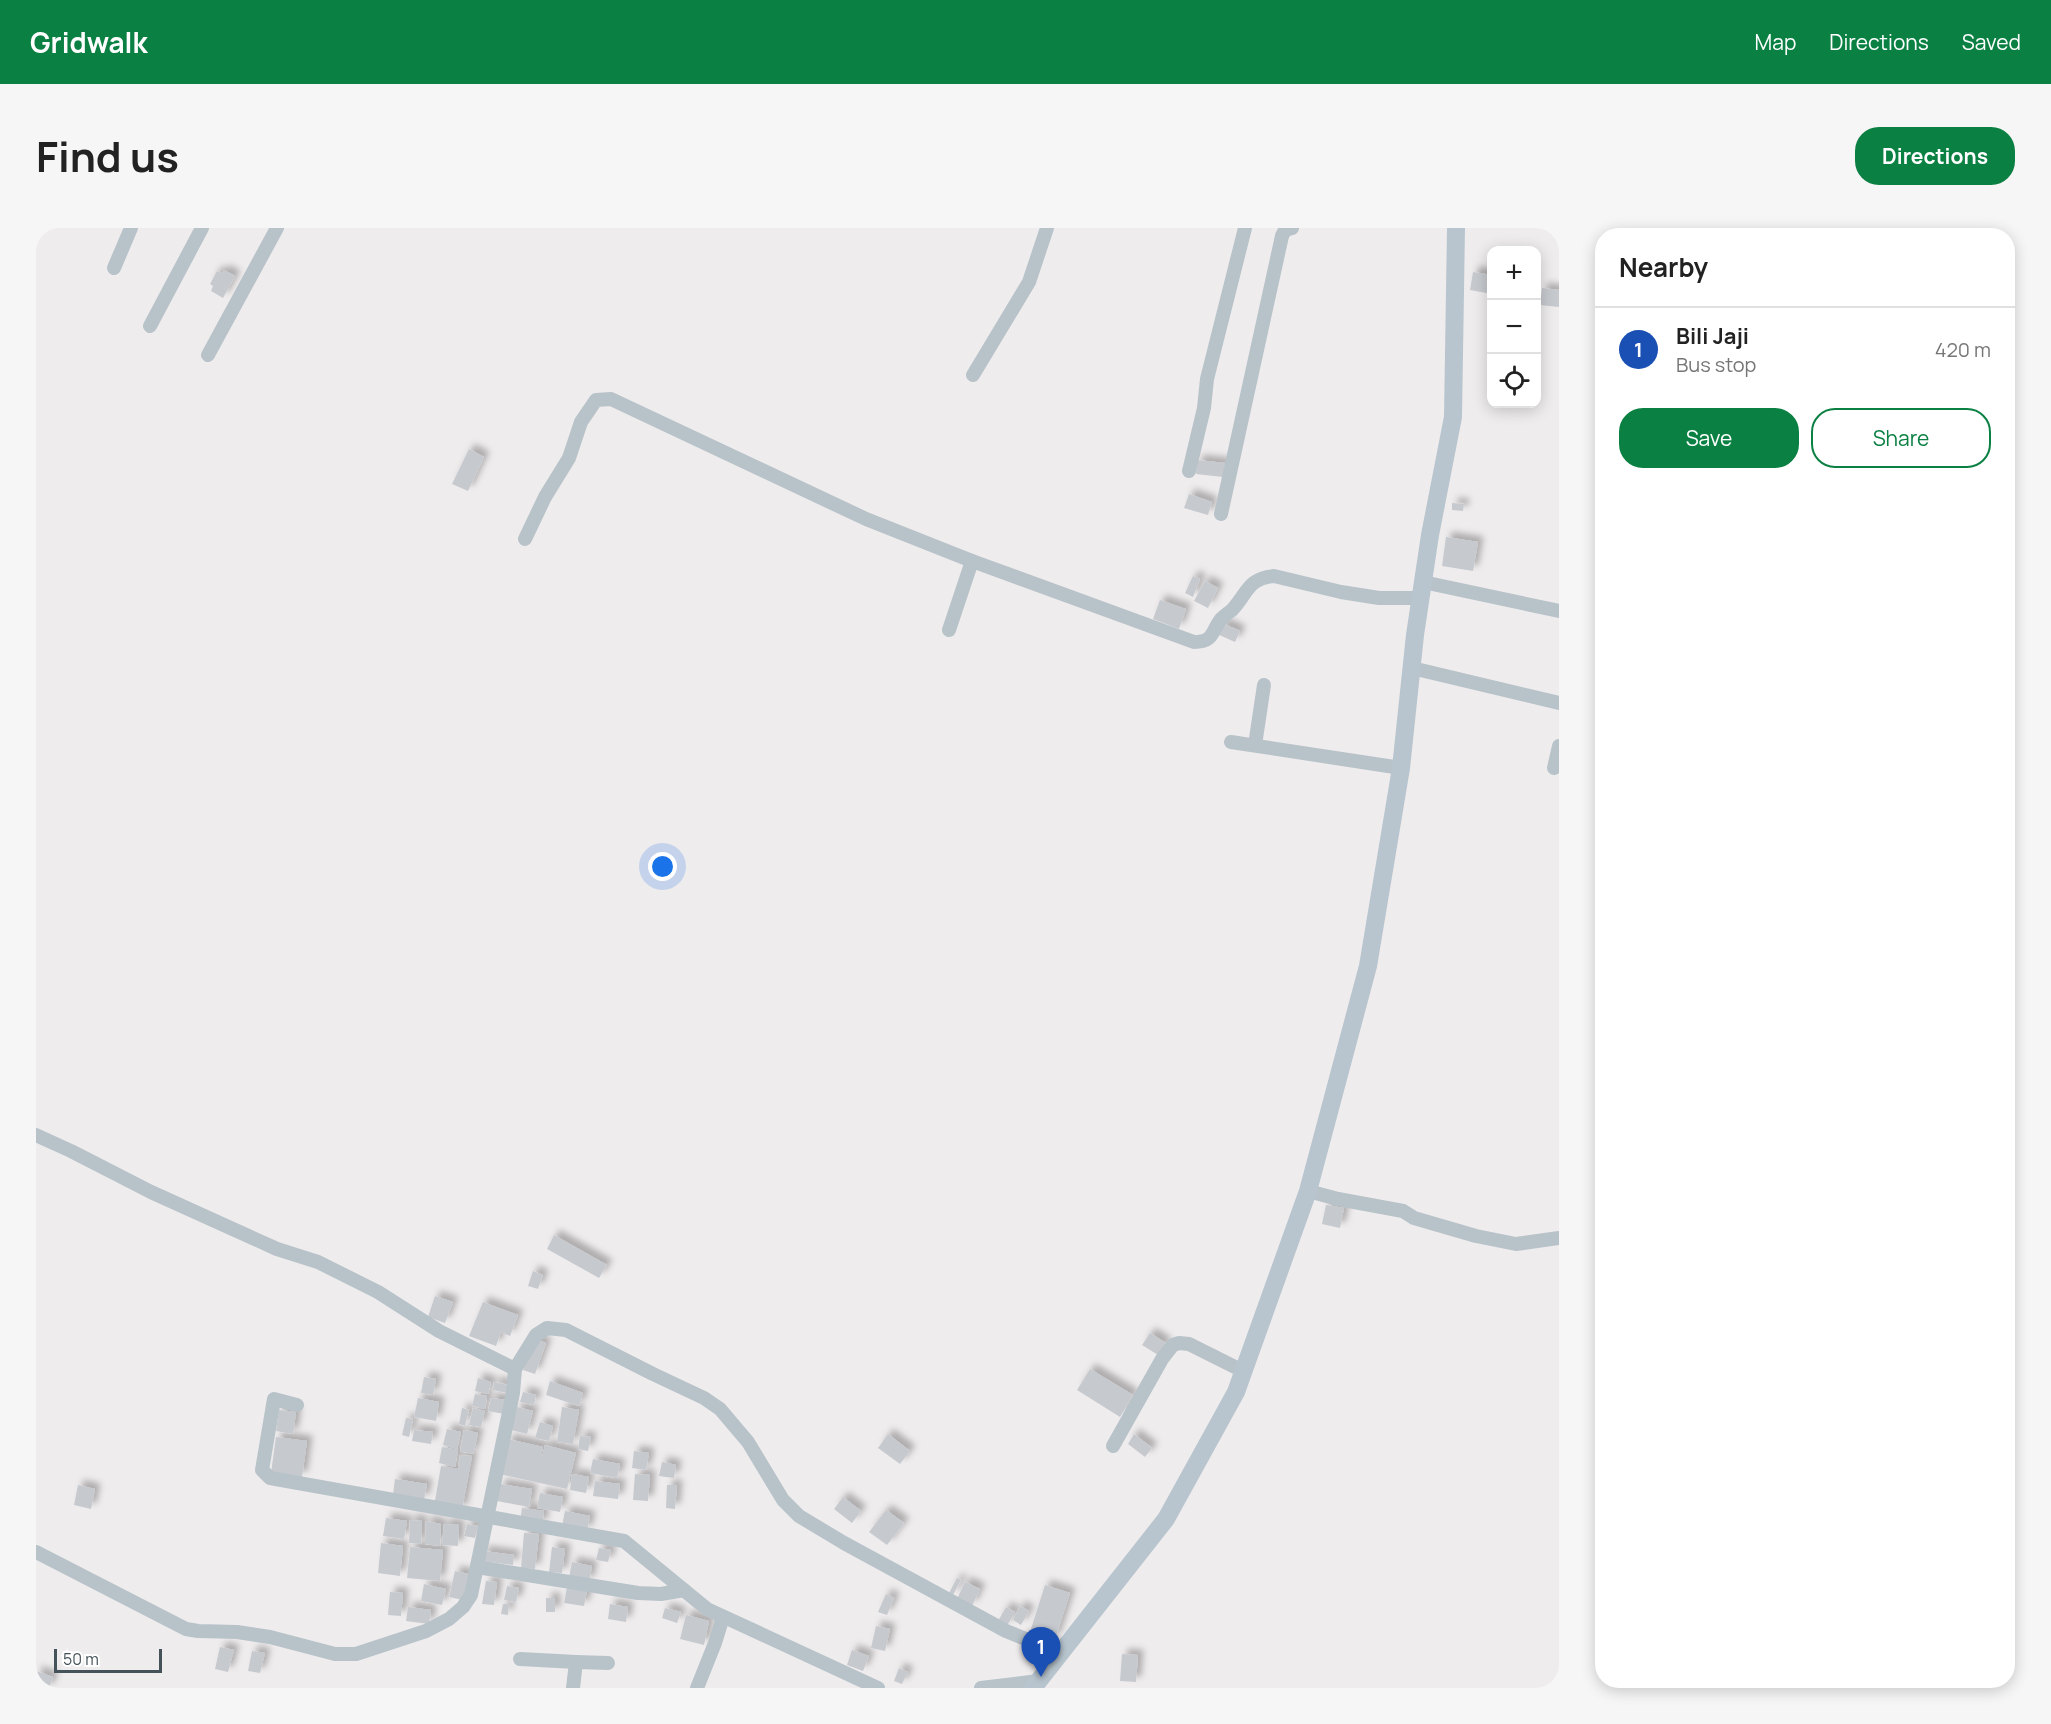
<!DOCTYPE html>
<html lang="en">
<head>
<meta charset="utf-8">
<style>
  :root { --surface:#fff; --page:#f6f6f6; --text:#222; --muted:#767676; --line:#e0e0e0; --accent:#0b8043 }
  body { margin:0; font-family:Manrope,sans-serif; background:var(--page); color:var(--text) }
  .controls { position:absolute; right:18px; top:18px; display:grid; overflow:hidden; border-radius:12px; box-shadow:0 3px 15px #0003 }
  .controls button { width:54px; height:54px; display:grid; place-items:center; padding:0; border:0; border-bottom:2px solid var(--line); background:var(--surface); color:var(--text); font:30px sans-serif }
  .scale { position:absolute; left:18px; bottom:15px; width:108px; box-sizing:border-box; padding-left:6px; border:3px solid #455259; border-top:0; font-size:16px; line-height:21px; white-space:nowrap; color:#455259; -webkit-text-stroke:4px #fff; paint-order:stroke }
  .you { position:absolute; left:627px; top:639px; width:21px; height:21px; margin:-15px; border:4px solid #fff; border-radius:50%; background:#1a73e8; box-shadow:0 0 0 9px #1a73e833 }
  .badge { display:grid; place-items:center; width:39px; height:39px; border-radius:50%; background:var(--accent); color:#fff; font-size:20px; font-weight:700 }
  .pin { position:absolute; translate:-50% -50px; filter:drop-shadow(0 2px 3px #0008) }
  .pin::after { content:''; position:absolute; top:32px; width:21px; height:18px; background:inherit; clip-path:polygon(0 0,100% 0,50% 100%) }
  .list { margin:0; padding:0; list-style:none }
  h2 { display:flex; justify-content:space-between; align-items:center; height:78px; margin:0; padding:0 24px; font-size:26px }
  h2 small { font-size:20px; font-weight:400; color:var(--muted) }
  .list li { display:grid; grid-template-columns:39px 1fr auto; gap:18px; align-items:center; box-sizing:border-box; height:84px; padding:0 24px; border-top:2px solid var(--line) }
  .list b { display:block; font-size:22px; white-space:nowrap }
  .list p { margin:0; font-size:20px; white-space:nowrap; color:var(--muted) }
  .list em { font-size:20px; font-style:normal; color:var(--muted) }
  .actions { display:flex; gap:12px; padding:18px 24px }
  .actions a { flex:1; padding:14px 0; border:2px solid var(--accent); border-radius:24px; text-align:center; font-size:21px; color:var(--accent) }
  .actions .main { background:var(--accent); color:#fff }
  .icon { flex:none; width:33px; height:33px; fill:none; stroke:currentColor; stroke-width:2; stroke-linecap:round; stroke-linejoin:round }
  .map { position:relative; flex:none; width:1523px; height:1460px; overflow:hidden; border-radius:24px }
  header { display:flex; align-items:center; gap:36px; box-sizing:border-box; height:84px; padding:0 30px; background:var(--accent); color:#fff }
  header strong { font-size:28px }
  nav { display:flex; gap:33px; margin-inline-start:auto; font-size:21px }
  .intro { display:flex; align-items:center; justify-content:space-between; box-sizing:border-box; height:144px; padding:0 36px }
  h1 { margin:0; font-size:42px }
  .button { padding:15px 27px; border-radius:24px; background:var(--accent); color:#fff; font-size:21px; font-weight:700 }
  main { display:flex; gap:36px; padding:0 36px }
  aside { flex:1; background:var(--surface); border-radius:24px; box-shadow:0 3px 15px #0003 }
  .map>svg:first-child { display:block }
  .building { fill:#c6cacf; filter:url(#shadow) }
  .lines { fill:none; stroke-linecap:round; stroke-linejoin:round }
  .street { stroke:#b8c3c9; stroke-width:14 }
  .secondary { stroke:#b8c5ce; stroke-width:18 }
</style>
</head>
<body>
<header>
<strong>Gridwalk</strong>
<nav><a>Map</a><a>Directions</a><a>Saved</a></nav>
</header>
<div class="intro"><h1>Find us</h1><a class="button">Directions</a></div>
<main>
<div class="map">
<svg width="1523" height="1460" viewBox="0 0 1523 1460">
  <defs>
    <filter id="shadow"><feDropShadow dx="5.5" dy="-5.5" stdDeviation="3" flood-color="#0004"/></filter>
  </defs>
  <rect width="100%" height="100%" fill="#efeced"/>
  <g class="building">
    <polygon points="188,42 199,48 187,70 175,63 177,58 174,56 181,43 186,46"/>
    <polygon points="1437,44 1456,47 1456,66 1434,62"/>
    <polygon points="1506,60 1523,62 1523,79 1504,77"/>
    <polygon points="433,221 448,229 432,263 416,256"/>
    <polygon points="1161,232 1189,235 1187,249 1160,246"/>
    <polygon points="1153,266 1176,274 1172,287 1148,280"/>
    <polygon points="1416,275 1428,276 1427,283 1416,282"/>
    <polygon points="1410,309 1442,314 1437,343 1406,338"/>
    <polygon points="1157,348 1164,351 1157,369 1149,365"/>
    <polygon points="1169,353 1182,360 1172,380 1158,373"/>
    <polygon points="1124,372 1150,381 1143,401 1117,391"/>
    <polygon points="1186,395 1204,403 1199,414 1181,406"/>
    <polygon points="1290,977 1308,980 1304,1000 1286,996"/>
    <polygon points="518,1007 571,1037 563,1050 511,1021"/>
    <polygon points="497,1043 507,1047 502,1061 492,1058"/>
    <polygon points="399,1068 417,1074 409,1095 392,1089"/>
    <polygon points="447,1074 482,1087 474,1108 465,1104 460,1118 433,1108"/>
    <polygon points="1114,1105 1130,1115 1122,1127 1106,1117"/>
    <polygon points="499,1111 510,1115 499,1146 487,1142"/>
    <polygon points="1054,1141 1097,1167 1084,1189 1041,1162"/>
    <polygon points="388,1149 400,1151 397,1167 385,1165"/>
    <polygon points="442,1150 455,1154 452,1166 439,1163"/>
    <polygon points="514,1153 547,1165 543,1178 510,1167"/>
    <polygon points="458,1154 472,1157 471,1165 457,1162"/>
    <polygon points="487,1164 500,1167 498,1177 484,1174"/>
    <polygon points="439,1166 451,1168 449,1181 436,1178"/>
    <polygon points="382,1170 403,1174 400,1193 378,1189"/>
    <polygon points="455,1170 470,1172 468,1186 452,1183"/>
    <polygon points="481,1179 497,1183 491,1206 475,1202"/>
    <polygon points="526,1179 543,1182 537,1216 521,1214"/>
    <polygon points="426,1180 433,1182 429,1198 423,1196"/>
    <polygon points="437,1180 449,1183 445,1199 433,1197"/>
    <polygon points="243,1182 260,1184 257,1206 240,1203"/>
    <polygon points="370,1190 377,1191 373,1209 366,1207"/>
    <polygon points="504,1194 517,1198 513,1213 499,1210"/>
    <polygon points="411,1201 425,1204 421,1221 407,1217"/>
    <polygon points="378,1202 397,1204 395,1216 376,1213"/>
    <polygon points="428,1202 442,1205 437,1226 424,1223"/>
    <polygon points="852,1206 874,1223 864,1236 842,1220"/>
    <polygon points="1098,1206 1116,1220 1109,1229 1092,1216"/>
    <polygon points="544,1208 555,1209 552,1223 542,1221"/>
    <polygon points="240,1209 271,1213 266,1249 235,1245"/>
    <polygon points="472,1211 507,1219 501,1249 509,1217 540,1225 531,1261 463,1246"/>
    <polygon points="406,1219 422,1222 419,1239 403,1235"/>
    <polygon points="598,1223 613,1225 610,1242 596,1240"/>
    <polygon points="424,1227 436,1228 426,1282 398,1278 405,1238 422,1241"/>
    <polygon points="557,1231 584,1236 581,1250 554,1245"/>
    <polygon points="626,1234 640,1237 638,1250 623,1248"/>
    <polygon points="536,1246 553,1249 550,1265 534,1262"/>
    <polygon points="599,1246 614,1247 612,1273 597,1272"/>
    <polygon points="359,1251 391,1256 388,1272 357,1267"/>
    <polygon points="559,1253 584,1256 582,1271 557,1268"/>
    <polygon points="464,1256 496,1261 493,1279 461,1273"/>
    <polygon points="42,1257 59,1261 55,1281 38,1277"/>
    <polygon points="631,1257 641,1257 639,1281 630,1280"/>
    <polygon points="504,1265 527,1269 524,1284 501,1280"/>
    <polygon points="807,1269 825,1283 816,1295 798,1281"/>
    <polygon points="486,1280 508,1283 506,1297 484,1294"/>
    <polygon points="850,1282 868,1295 851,1317 833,1304"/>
    <polygon points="529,1283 554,1288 551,1303 526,1298"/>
    <polygon points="350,1290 371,1293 368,1311 347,1308"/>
    <polygon points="374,1292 386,1293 385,1316 373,1315"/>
    <polygon points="390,1293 405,1296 404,1318 389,1316"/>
    <polygon points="408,1296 423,1297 422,1318 406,1317"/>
    <polygon points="431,1296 442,1298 439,1310 428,1308"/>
    <polygon points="488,1305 503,1306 499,1341 485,1340"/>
    <polygon points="345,1315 367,1318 364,1348 342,1345"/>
    <polygon points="374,1319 407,1322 404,1353 371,1350"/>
    <polygon points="516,1319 529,1321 526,1345 513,1344"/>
    <polygon points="563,1320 575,1322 572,1334 560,1332"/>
    <polygon points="447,1323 478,1327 477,1337 446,1333"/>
    <polygon points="536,1334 556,1338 553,1354 533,1350"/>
    <polygon points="419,1343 432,1346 427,1372 413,1369"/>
    <polygon points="921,1350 925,1352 917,1367 913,1365"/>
    <polygon points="450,1353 461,1354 458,1377 446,1376"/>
    <polygon points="929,1354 944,1361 936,1378 921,1371"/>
    <polygon points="388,1356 410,1361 406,1377 385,1373"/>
    <polygon points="1009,1357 1034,1365 1019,1411 994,1404"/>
    <polygon points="471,1358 483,1360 480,1374 468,1372"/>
    <polygon points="531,1359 551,1362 548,1378 528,1375"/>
    <polygon points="354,1364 367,1365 365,1388 352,1387"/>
    <polygon points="850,1366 858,1370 851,1387 842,1384"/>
    <rect x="510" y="1370" width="9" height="14"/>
    <polygon points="467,1376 473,1376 472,1387 465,1386"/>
    <polygon points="574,1376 592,1379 590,1394 572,1391"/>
    <polygon points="984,1378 993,1383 985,1397 977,1392"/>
    <polygon points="372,1379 395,1382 393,1396 370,1393"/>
    <polygon points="970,1379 979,1384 971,1398 962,1393"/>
    <polygon points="629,1380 645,1384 641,1395 626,1390"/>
    <polygon points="650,1387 673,1393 668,1417 644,1411"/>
    <polygon points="840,1398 854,1401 849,1423 835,1420"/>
    <polygon points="184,1419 198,1422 192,1444 179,1441"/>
    <polygon points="816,1422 833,1428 827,1443 811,1437"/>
    <polygon points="216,1423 229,1425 224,1445 212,1443"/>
    <polygon points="1086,1426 1102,1427 1100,1454 1084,1453"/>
    <polygon points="863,1440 872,1444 866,1456 858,1453"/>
    <polygon points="0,1443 17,1449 13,1460 0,1460"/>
  </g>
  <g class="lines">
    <g class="street">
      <polyline points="78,40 95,0"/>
      <polyline points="114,98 166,0"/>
      <polyline points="172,127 241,0"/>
      <polyline points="937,147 993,54 1011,0"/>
      <polyline points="1153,243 1168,180 1171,151 1209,0"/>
      <polyline points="1185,286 1246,8 1249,2 1256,0"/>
      <polyline points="489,311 509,269 533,230 545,194 560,172 575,171 830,291 936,333"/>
      <polyline points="1387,354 1523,383"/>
      <path d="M913,402L936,333L1158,414C1178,414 1175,404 1185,391C1188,388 1192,385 1196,382C1211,366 1212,350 1238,348L1305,364L1343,370H1385"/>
      <polyline points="1376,440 1523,475"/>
      <polyline points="1195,514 1365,540"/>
      <polyline points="1219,517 1228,457"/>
      <polyline points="1518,540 1523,518"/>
      <polyline points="0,907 35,923 115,964 241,1021 282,1034 342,1064 403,1103 479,1141"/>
      <polyline points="1272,963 1302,971 1367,983 1378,990 1440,1008 1480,1016 1523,1010"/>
      <polyline points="261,1177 238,1171 226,1242 234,1250 588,1313 671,1381 842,1460"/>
      <polyline points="1077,1218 1126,1131 1137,1117 1143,1115 1153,1116 1207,1143"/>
      <polyline points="0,1324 150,1401 162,1403 201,1404 234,1409 299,1426 320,1426 390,1403 413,1391 427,1379 435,1367 477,1165 479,1141 500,1107 511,1100 530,1102 617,1146 668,1170 684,1181 712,1214 747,1272 763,1288 808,1315 970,1403 1024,1425"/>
      <polyline points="441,1339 602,1365 625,1366 648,1362"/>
      <polyline points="484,1431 540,1434"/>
      <polyline points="537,1460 540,1434 572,1435"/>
      <polyline points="661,1460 679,1415 687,1389"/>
      <polyline points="945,1460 1002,1453"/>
    </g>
    <polyline class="secondary" points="997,1460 1130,1291 1200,1164 1272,963 1332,738 1365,540 1379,407 1394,307 1417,189 1420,0"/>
  </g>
</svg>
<div class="controls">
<button>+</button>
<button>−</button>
<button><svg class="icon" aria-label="locate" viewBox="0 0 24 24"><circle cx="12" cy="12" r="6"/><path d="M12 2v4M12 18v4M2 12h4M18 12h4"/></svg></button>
</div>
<div class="scale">50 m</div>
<div class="you"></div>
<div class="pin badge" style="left:1005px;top:1449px;background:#1a4fb4">1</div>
</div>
<aside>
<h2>Nearby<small></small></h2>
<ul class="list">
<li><span class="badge" style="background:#1a4fb4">1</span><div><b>Bili Jaji</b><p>Bus stop</p></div><em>420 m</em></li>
</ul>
<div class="actions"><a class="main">Save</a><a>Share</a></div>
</aside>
</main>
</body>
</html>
